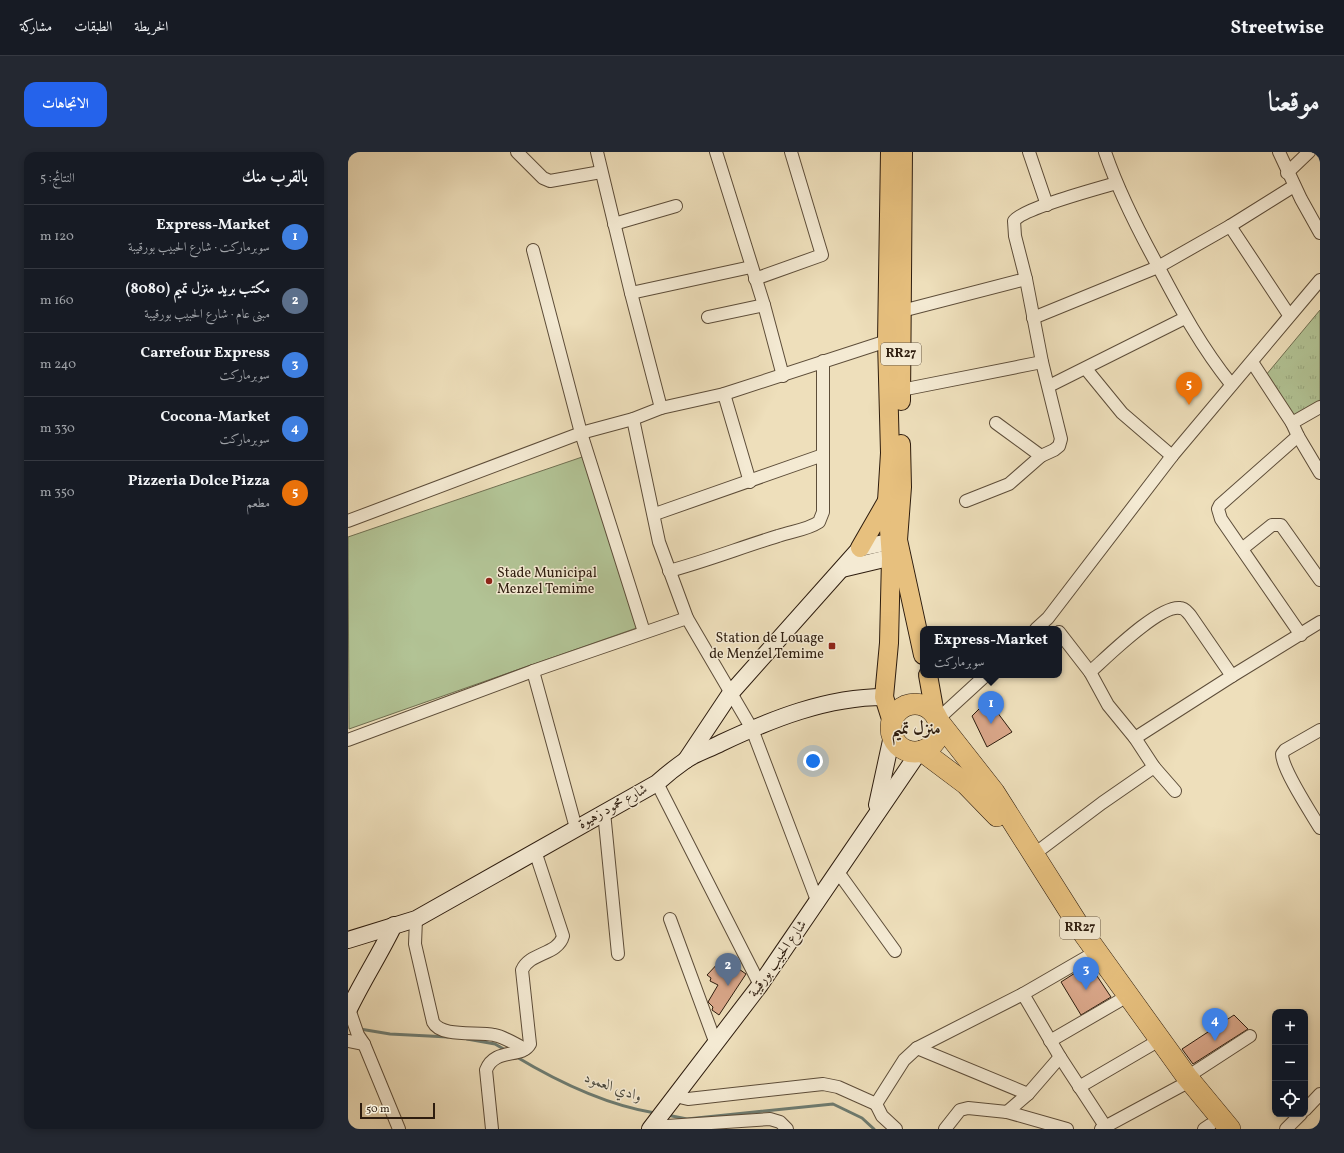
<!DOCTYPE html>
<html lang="ar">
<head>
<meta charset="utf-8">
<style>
  :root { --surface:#171b24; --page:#242831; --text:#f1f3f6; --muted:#9ea1a6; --line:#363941; --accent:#2563eb }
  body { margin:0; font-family:Vollkorn,Amiri,serif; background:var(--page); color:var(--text); direction:rtl }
  .controls { position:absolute; right:12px; bottom:12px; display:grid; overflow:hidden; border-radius:8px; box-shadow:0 2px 6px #0003 }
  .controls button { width:36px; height:36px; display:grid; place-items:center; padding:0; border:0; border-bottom:1px solid var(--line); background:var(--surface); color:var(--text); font:20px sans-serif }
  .scale { position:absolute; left:12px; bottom:10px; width:75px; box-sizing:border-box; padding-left:4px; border:2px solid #2d1c0e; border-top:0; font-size:11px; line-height:14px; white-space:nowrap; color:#2d1c0e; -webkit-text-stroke:3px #f4ead3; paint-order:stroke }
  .you { position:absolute; left:465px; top:609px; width:14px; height:14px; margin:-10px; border:3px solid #fff; border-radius:50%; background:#1a73e8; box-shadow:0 0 0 6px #1a73e833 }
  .badge { display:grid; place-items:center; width:26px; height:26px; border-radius:50%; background:var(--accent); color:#fff; font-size:13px; font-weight:700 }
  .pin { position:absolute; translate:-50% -33px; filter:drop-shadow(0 1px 2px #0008) }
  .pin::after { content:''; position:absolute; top:21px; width:14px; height:12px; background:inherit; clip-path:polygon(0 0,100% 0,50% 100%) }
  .popup { position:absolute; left:572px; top:474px; width:142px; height:52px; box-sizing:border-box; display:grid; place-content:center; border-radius:8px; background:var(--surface); filter:drop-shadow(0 1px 3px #0005); font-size:13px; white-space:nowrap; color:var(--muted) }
  .popup b { font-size:15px; color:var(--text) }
  .popup::after { content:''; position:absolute; left:50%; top:100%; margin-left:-8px; border:8px solid transparent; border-top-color:var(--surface) }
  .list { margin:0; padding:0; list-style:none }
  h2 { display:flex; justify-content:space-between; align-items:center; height:52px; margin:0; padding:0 16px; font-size:17px }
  h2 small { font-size:13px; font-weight:400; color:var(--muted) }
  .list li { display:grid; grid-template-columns:26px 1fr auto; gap:12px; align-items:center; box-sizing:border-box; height:64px; padding:0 16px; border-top:1px solid var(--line) }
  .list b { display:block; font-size:15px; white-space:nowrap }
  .list p { margin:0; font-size:13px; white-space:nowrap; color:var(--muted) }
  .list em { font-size:13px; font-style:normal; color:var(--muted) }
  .icon { flex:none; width:22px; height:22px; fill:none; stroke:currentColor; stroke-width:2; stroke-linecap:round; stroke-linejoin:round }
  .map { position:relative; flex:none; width:972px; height:977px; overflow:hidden; direction:ltr; border-radius:12px }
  header { display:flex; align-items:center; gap:24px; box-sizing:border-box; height:56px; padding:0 20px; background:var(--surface); border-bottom:1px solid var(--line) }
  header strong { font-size:19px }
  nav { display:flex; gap:22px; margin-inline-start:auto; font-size:14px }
  .intro { display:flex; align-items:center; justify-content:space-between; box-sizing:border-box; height:96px; padding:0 24px }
  h1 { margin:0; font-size:28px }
  .button { padding:10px 18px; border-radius:12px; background:var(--accent); color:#fff; font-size:14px; font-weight:700 }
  main { display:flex; gap:24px; padding:0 24px }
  aside { flex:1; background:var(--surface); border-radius:12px; box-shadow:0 2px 6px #0003 }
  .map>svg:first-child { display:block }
  .grass { fill:url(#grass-tufts); stroke:#707052 }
  .garden { fill:#b2c395; stroke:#707052 }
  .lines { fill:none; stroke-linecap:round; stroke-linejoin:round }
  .stream { stroke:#6e7c71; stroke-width:3 }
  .building { fill:#daa78a; stroke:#2d1c0e }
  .street-casing { stroke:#5d4d39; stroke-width:14 }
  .secondary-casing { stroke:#2d1c0e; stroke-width:18 }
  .primary-casing { stroke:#2d1c0e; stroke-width:20 }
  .highway-casing { stroke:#2d1c0e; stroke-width:22 }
  .street { stroke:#f4ead3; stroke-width:12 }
  .secondary { stroke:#f4ead3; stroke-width:16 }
  .primary { stroke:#e7c07e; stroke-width:18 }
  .highway { stroke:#e7c07e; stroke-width:21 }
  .poi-dot { fill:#8f2418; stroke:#f4ead3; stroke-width:1.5 }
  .labels { text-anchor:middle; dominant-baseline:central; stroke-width:3; stroke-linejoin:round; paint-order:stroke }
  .shield { fill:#f4ead3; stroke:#695a49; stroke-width:1 }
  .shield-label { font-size:13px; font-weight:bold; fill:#2d1c0e }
  .poi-label { font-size:14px; fill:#2d1c0e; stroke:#f4ead3; text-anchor:start }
  .street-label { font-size:14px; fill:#2d1c0e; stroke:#f4ead3 }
  .water-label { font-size:15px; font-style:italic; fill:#4d4c40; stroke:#f4ead3 }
  .district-label { font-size:18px; font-weight:bold; fill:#2d1c0e; stroke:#f4ead3 }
</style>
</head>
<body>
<header>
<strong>Streetwise</strong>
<nav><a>الخريطة</a><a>الطبقات</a><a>مشاركة</a></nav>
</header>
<div class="intro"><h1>موقعنا</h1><a class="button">الاتجاهات</a></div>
<main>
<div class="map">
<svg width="972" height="977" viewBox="0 0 972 977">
  <defs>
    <pattern id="grass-tufts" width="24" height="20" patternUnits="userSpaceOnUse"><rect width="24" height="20" fill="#b2c395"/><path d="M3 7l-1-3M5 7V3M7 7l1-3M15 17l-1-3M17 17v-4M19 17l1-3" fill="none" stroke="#99a77f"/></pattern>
  </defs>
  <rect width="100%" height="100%" fill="#eedfbb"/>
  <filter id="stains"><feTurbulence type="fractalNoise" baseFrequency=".005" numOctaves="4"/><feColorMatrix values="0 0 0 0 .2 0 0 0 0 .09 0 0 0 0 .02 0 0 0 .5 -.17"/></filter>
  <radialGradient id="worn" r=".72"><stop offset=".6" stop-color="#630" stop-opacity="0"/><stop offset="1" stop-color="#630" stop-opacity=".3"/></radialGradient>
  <polygon class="grass" points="972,158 972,250 945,264 918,223"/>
  <polygon class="garden" points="240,303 297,473 1,577 0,385"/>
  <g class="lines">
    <g class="stream">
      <polyline points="12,877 42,882 100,885"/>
      <polyline points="119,887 147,892 159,899"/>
      <path d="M167,904C210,930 258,953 307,961"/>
      <polyline points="319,963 339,967 485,952 514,966 526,977"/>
      <polyline points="968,977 972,973"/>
    </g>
  </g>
  <g class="building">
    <polygon points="640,548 664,580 639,595 624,564"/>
    <polygon points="373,808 381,810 398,822 371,863 364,858 365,855 360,850 370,833 362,829 363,826 359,823"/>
    <polygon points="741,812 763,845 733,863 713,830"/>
    <polygon points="886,863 900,877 845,912 834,897"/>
  </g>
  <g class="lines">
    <g class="street-casing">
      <g id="street">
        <polyline points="169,0 195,26 202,29 253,20"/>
        <polyline points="249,0 283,141 313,256"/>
        <polyline points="368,0 416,153 435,224"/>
        <polyline points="681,0 699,53"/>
        <path d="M757,0C771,41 790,78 811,116C832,156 854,196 883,232"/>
        <polyline points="931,0 953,47 972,81"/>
        <polyline points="939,21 961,0"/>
        <polyline points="266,72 328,54"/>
        <polyline points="882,74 941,163"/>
        <polyline points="185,98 233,281 296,480"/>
        <polyline points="407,127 474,103 443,0"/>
        <polyline points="283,141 403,115"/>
        <polyline points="554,159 678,127"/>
        <polyline points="360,165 416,153"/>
        <polyline points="685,166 810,115 882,74 946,34"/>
        <polyline points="904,210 944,271 950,284 972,321"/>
        <polyline points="738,217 774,261 824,304"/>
        <polyline points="701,234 837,166"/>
        <polyline points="553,238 694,210"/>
        <polyline points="376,242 402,330"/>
        <polyline points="285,267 311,390 339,466 404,577 470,751"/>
        <polyline points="648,271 693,304"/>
        <polyline points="944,271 972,255"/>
        <polyline points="950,284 872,353 870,357 873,367 953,483"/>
        <path d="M618,349L661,332L693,304L706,298L711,294L713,287L694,210L678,127L667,84L666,69C675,56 749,37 768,31"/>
        <polyline points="307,362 475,303 475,209"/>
        <polyline points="0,369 233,281 285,267 313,256 376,242 539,189 545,190"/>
        <polyline points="894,397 924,373 933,373 972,428"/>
        <path d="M321,419C358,409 394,395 430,384C444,379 459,378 471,370L475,360V303"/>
        <polyline points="688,477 700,466 824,304 972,128"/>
        <polyline points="711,480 742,520 760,553 787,586 806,615 827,639"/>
        <polyline points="185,519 228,676"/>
        <path d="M742,520C759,505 811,453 832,456C837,456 839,460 842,463L884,524"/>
        <polyline points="590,567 638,523"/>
        <path d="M972,578L937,598L934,602C934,617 963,661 972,676"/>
        <polyline points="787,586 884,524 972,470"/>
        <polyline points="0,588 185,519 339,466"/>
        <polyline points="309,631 412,833"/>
        <polyline points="256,660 270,802"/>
        <polyline points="685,703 754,651 806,615"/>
        <polyline points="490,720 547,799"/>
        <path d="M68,767L67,792L85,870C93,886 130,879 146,883C157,885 167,892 177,897"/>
        <polyline points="322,767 368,892"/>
        <polyline points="675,842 739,805"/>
        <polyline points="0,854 10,883 16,892 51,977"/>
        <polyline points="0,889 16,892"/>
        <polyline points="702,889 771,849"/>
        <polyline points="569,896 680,942"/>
        <polyline points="839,925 902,884"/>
        <polyline points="731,935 803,893"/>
        <polyline points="327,944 340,947 475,932 490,935 528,952"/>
        <polyline points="957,958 972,942"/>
        <polyline points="659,960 680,942 712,905"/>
        <polyline points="304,975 422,967 432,970 439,977"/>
        <path d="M144,977L138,918C147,895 174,907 182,892L174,818C182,800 210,803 215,784L187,699"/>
        <polyline points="548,977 534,964 528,952 556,908 569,896 675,842 712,905 759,977"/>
        <polyline points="597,977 612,958 620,956 659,960 719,977"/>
        <polyline points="753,977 842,929"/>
        <polyline points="856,977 862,973"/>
        <polyline points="938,977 953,962"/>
      </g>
    </g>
    <g class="secondary-casing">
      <g id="secondary">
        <polyline points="494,417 553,403"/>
        <polyline points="338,608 382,542 512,396 550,388"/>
        <polyline points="529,653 544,584"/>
        <path d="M0,788L68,767L309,631C318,623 328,615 338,608C348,601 362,597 373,591C424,567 479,545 536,545"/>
        <path d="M1,857C15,828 32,802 46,773"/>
        <polyline points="302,977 412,833 571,600"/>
      </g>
    </g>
    <g class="primary-casing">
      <g id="primary">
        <polyline points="542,0 539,189 542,301 539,349 543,406 541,491 536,545 544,570"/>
        <polyline points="553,249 555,0"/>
        <polyline points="553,292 554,335 550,388 575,503"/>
        <polyline points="512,396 539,349"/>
        <polyline points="580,523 587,562"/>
      </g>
    </g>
    <g class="highway-casing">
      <g id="highway">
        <circle cx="567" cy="576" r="24"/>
        <polyline points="591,570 646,640 736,782 839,925 882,977"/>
        <polyline points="574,599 618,632 649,664"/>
      </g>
    </g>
    <use href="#street" class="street"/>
    <use href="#secondary" class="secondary"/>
    <use href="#primary" class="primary"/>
    <use href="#highway" class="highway"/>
  </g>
  <g class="poi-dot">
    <circle cx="141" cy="429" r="4"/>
    <rect x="480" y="490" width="8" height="8" rx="2"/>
  </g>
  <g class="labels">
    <g class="shield">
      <rect x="533" y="191" width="40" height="22" rx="3"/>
      <rect x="712" y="765" width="40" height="22" rx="3"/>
    </g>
    <g class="shield-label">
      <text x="553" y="202">RR27</text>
      <text x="732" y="776">RR27</text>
    </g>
    <g class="poi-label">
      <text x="149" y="421">Stade Municipal<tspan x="149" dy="16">Menzel Temime</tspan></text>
      <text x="476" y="486" text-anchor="end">Station de Louage<tspan x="476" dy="16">de Menzel Temime</tspan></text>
    </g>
    <g class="street-label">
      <text transform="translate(265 655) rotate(-29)">شارع محمود زهيوة</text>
      <text transform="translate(430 807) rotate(-55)">شارع الحبيب بورقيبة</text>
    </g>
    <g class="water-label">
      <text transform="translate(265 936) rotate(20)">وادي العمود</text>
    </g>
    <g class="district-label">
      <text x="568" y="577">منزل تميم</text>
    </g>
  </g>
  <rect width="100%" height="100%" filter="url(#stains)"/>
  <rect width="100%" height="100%" fill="url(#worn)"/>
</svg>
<div class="controls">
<button>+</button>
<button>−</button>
<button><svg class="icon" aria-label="locate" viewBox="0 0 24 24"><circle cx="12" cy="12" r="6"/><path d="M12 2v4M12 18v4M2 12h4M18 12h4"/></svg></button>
</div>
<div class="scale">50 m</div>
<div class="you"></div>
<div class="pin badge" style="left:643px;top:572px;background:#3f7fe0">1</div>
<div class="popup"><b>Express-Market</b>سوبرماركت</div>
<div class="pin badge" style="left:380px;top:834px;background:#5c6f8a">2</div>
<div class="pin badge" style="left:738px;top:838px;background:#3f7fe0">3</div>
<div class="pin badge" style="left:867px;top:889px;background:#3f7fe0">4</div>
<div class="pin badge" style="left:841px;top:253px;background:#e8710a">5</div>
</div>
<aside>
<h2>بالقرب منك<small>النتائج: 5</small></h2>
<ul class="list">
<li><span class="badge" style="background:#3f7fe0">1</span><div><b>Express-Market</b><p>سوبرماركت · شارع الحبيب بورقيبة</p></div><em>120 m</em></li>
<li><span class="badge" style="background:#5c6f8a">2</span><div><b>مكتب بريد منزل تميم (8080)</b><p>مبنى عام · شارع الحبيب بورقيبة</p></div><em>160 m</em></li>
<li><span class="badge" style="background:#3f7fe0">3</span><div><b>Carrefour Express</b><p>سوبرماركت</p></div><em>240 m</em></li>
<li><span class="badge" style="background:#3f7fe0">4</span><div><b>Cocona-Market</b><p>سوبرماركت</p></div><em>330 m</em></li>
<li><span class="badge" style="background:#e8710a">5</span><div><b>Pizzeria Dolce Pizza</b><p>مطعم</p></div><em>350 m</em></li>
</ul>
</aside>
</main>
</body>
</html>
